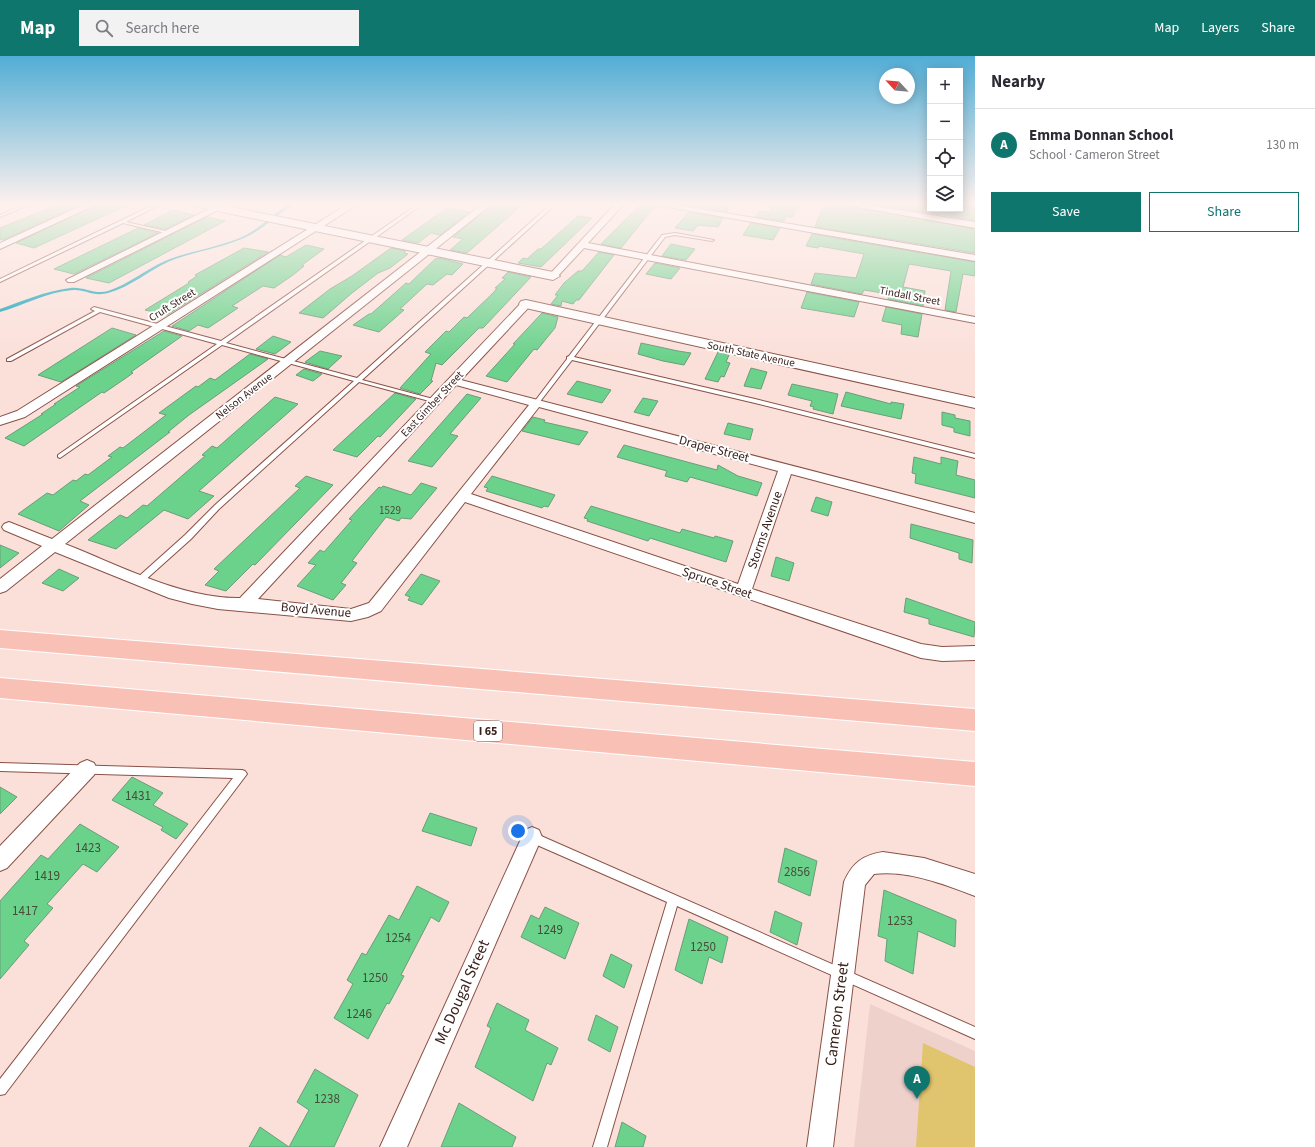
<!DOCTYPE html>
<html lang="en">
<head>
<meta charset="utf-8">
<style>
  :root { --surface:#fff; --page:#f2f2f3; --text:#2b2b33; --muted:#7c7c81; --line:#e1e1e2; --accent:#0f766e }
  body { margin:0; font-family:"Source Sans 3",sans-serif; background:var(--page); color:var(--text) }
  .controls { position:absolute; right:12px; top:12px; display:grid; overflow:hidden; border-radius:0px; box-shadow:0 2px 10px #0003 }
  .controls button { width:36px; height:36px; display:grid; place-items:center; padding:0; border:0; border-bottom:1px solid var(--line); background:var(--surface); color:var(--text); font:20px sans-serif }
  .compass { position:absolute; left:879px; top:12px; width:36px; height:36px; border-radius:50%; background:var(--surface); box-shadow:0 2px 10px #0003; rotate:296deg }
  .you { position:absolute; left:518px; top:775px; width:14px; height:14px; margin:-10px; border:3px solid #fff; border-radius:50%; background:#1a73e8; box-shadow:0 0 0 6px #1a73e833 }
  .badge { display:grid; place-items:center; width:26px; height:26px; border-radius:50%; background:var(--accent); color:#fff; font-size:13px; font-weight:700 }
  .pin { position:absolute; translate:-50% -33px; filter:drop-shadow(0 1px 2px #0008) }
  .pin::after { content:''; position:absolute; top:21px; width:14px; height:12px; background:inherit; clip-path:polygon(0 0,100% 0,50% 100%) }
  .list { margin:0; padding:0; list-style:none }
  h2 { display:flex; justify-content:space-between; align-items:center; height:52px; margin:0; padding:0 16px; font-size:17px }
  h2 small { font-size:13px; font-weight:400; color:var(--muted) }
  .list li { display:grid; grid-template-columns:26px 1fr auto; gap:12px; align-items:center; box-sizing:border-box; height:72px; padding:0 16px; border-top:1px solid var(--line) }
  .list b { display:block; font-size:15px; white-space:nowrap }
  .list p { margin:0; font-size:13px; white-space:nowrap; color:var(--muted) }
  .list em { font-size:13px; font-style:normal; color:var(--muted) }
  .actions { display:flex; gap:8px; padding:12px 16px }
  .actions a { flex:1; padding:9px 0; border:1px solid var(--accent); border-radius:0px; text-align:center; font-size:14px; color:var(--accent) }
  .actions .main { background:var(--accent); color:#fff }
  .icon { flex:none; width:22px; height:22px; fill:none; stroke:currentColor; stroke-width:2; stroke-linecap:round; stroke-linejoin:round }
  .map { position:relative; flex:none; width:975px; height:1091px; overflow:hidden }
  header { display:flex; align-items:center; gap:24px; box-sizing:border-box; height:56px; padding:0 20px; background:var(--accent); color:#fff }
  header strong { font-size:19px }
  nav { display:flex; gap:22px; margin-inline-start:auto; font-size:14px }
  .search { width:280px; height:36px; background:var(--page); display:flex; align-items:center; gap:10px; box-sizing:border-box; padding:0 14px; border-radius:0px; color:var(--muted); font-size:15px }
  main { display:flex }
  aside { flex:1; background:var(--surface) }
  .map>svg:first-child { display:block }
  .built { fill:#efd1cb }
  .green { fill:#e0c46e }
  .water { fill:#0fa3b9 }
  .building { fill:#6bd28c; stroke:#6a9d78 }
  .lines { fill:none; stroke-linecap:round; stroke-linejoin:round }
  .lane-casing { stroke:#895146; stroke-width:2 }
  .street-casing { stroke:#895146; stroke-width:2 }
  .secondary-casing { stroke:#895146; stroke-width:2 }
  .highway-casing { stroke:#fff; stroke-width:2 }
  .lane { fill:#fff; fill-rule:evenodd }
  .street { fill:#fff; fill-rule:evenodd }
  .secondary { fill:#fff; fill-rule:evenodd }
  .highway { fill:#f9c1b6; fill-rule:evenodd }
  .labels { text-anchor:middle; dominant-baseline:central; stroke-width:4; stroke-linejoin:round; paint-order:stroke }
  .far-street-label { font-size:11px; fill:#3b221d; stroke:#fff }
  .number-label { font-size:11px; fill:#474e39 }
  .shield { fill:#fff; stroke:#766461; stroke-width:1 }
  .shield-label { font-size:12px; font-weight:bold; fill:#3b221d }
  .street-label { font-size:13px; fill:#3b221d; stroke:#fff }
  .near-number-label { font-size:13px; fill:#474e39 }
  .near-street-label { font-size:16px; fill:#3b221d; stroke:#fff }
</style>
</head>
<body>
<header>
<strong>Map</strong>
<div class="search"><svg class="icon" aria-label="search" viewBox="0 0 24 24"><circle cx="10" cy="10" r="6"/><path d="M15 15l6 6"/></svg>Search here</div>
<nav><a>Map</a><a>Layers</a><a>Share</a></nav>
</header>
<main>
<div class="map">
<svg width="975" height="1091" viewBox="0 0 975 1091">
  <rect width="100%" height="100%" fill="#fbe0da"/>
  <polygon class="built" points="870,948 975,995 975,1091 854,1091"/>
  <polygon class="green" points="923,987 975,1011 975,1091 916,1091"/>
  <path class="water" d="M290,148H295C278,157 265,172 248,180C223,192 195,195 170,205C149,214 131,231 108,237C93,241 85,233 73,234C47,236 24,249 0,256V253C22,245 46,235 70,232C83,230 95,239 108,235C129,228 145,214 165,205C189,195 216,192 240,182C259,174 272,158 290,148Z"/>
  <g class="building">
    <polygon points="60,148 81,148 3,184 0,183 0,172"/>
    <polygon points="98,148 130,148 34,192 16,187"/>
    <polygon points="493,148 523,148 467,197 450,194 463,183 453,181"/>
    <polygon points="641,148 655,150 621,192 601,188"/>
    <polygon points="697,148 718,148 730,150 727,156 695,150"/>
    <polygon points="765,148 799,148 792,162 787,160 784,165 755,161 759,155 769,156 771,152"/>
    <polygon points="830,148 840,148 975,173 975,197 815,171 823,151 830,152"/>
    <polygon points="874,148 930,148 930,153 960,153 960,148 975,148 975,164"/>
    <polygon points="447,152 469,156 440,179 431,177 418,187 402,184"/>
    <polygon points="173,154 194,159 165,173 144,169"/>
    <polygon points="689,156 723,162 718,171 698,169 693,175 675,172"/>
    <polygon points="578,160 592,162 541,211 518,207 523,202 527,203 538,193 541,193"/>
    <polygon points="207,161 225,165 109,227 86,222"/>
    <polygon points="751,167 780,172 773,184 743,179"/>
    <polygon points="138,172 158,177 74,218 54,213"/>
    <polygon points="812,178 975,206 975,220 963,218 956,256 945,254 951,215 909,208 903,231 925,235 923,250 888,243 889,238 864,234 862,238 811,228 815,217 856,222 864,198 819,190 818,192 806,190"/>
    <polygon points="671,188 695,193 686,204 662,200"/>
    <polygon points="306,189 324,193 302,209 304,210 293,219 274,232 263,230 232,250 238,252 208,272 198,269 189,275 172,270 280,199 286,201"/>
    <polygon points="244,192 268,196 167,259 145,254 189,227 188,226 197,220 195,219"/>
    <polygon points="391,192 406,195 404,197 408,198 390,212 378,217 352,237 323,262 299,257 330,233 352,220"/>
    <polygon points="599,196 614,199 579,244 576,244 573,248 562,245 561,250 551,248 558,239 555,239 564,227 578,215 582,215"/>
    <polygon points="439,202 463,208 452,219 447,218 433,229 427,228 400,253 404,254 379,276 353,269 369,258 371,258 406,227 409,228 435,203"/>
    <polygon points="655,207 680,212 671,223 646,218"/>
    <polygon points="508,216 531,221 483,272 479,272 442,309 436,307 431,325 433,325 420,338 400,332 431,298 425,296 446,275 449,276 464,261 467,262 494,236 497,232 495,232 505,223 502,222"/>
    <polygon points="807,236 859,246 854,261 801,252"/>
    <polygon points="886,251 922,258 918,281 901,278 902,269 882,265"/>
    <polygon points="542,257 558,261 555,272 537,294 534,293 507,326 486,320 515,288 513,288"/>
    <polygon points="112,272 136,279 61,326 38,319"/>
    <polygon points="164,275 182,280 131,316 133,317 126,322 104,337 102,336 24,390 5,382 43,358 41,358 56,348 54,348 80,331 76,330"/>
    <polygon points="273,280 291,286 275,298 256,293"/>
    <polygon points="641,287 678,295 691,297 684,309 663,305 638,298"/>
    <polygon points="320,295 342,300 328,313 305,306"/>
    <polygon points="718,296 729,299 726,306 730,307 724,321 721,320 718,326 705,323"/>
    <polygon points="250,298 268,303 189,359 168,376 170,376 80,445 89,449 59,475 18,458 47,437 53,439 73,424 76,425 85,418 88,419 112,401 108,400 120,391 123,392 166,359 159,357 196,330 198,331 210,322 215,324"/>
    <polygon points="751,312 767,316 761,333 744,330"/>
    <polygon points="304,313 322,318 313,325 296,319"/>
    <polygon points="577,325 611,334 602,347 567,338"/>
    <polygon points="792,328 838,338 833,358 813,353 814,351 810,350 812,345 788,339"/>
    <polygon points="846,336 891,348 891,346 904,348 901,363 841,350"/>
    <polygon points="395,337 416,343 380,381 378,380 357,401 333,394"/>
    <polygon points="467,338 481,342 450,378 458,380 432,411 408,405"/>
    <polygon points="275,341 298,348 199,435 214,440 188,463 164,454 116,493 88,484 120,459 127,462 143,449 147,450 205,400 202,399 212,390 217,392"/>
    <polygon points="643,342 658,345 649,360 634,356"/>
    <polygon points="942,356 955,359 955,362 970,365 970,380 954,376 954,372 942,369"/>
    <polygon points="533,361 545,364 544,366 588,376 579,389 522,375"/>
    <polygon points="728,367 753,373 750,384 724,378"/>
    <polygon points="624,389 717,414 718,409 738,420 762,427 757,440 690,421 687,426 665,420 667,415 617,401"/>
    <polygon points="914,401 941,408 941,401 958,405 956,419 975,424 975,442 915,427 916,418 912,417"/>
    <polygon points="306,420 333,429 255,509 253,508 226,535 205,529 219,515 214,513 300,432 295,430"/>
    <polygon points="492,420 555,439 548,451 544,450 542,452 486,435 488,432 484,431"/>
    <polygon points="421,427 437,432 411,463 401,462 399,465 386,461 352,505 357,507 341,527 346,529 333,544 297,530 316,509 308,507 320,494 324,496 352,464 349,463 379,431 381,432 383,430 411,439"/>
    <polygon points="816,441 832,446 828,460 811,455"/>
    <polygon points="591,450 680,477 682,473 714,482 715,480 733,485 726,506 650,482 648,485 587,465 588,463 584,462"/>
    <polygon points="911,468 973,484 972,507 959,503 959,497 910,482"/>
    <polygon points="0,489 19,497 0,512"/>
    <polygon points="776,501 794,507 789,525 771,520"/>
    <polygon points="59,513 79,522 63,535 42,527"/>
    <polygon points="421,518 440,525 422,549 408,544 410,541 405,539"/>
    <polygon points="906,542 975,566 974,581 929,568 929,563 904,556"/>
    <polygon points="132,721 163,737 153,749 188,768 176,783 161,774 163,771 112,744"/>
    <polygon points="0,731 17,741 0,758"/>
    <polygon points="430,757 477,772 471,790 422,775"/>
    <polygon points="80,768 119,791 97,816 83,808 47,848 53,852 24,885 29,889 0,923 0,845 41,799 48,803"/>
    <polygon points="785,792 817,805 810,840 778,826"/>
    <polygon points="417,830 449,846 439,866 431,861 401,919 404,920 389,948 387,947 368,983 334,962 353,928 347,924 362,897 366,899 389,859 399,864"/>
    <polygon points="884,834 956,864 955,891 918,875 913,918 885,905 887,883 878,880"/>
    <polygon points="545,851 579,867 565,903 521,881 531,859 539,863"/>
    <polygon points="775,855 802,867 797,889 770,876"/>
    <polygon points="689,863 728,881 722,907 709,901 702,928 675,914"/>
    <polygon points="611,898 632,909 624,932 603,920"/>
    <polygon points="497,947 529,964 525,974 558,992 551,1009 547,1007 533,1045 475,1011 491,972 487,970"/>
    <polygon points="596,959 618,971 610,996 588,984"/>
    <polygon points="315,1013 358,1039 334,1091 249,1091 260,1071 289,1091 309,1054 297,1046"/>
    <polygon points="459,1047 516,1081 512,1091 441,1091"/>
    <polygon points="622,1066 646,1080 643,1091 615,1091"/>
  </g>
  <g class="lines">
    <g class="lane-casing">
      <g id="lane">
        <polygon points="25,148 31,148 0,161 0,159"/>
        <polygon points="155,148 161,148 126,166 170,176 170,178 123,167 0,226 0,223"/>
        <polygon points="418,148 423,148 226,287 357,322 551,148 556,148 362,324 437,344 437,346 433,346 359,326 219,453 191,483 143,526 137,526 136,524 137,522 185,479 215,449 354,325 222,289 60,402 58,401 58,399 217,288 100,256 11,305 7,305 7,303 95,255 91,253 94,251 221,285"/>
        <polygon points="675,177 714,184 712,185 675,179 665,181 574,301 755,343 975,398 975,402 755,347 572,304 539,347 535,347 535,345 567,303 567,301 569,300 662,179"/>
        <polygon points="0,707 242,714 245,715 247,718 5,1038 0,1039 0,1023 233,722 0,715"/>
        <polygon points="532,776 975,971 975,983 677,850 607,1091 593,1091 667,846 528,785 527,781 528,777"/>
      </g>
    </g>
    <g class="street-casing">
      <g id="street">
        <polygon points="85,148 97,148 0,193 0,187"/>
        <polygon points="219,148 230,148 74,226 68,226 66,224"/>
        <polygon points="348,148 358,148 25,361 0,369 0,361 17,355"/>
        <path d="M482,148H492L65,488C119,509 182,543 240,542L522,246L526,245L531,248L530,250L461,324L975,457V467L791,418L752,533L921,588L942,591L975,590V604L942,605L921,602L465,446L381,555L368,561L351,565L218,553L192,548L169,542L55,496L6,535L0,537V523L42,490L4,474L2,471L4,468L9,466L14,468L52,483ZM456,329L529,349L369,547L351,553L258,543ZM539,351L778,415L738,528L471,438Z"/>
        <polygon points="615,148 624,148 588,187 975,261 975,267 584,192 556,222 550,222 550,218"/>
        <polygon points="650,148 671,148 975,199 975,205"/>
        <polygon points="841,148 862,148 975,166 975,172"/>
        <polygon points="87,704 94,707 97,713 94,719 7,812 0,815 0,790 80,707"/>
        <polygon points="532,771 539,774 542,781 407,1091 380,1091 525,774"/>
        <path d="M883,796L924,802L975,818V840C943,828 908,814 874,818L865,829L833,1091H807L844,826C852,807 863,799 883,796Z"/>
      </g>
    </g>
    <g class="secondary-casing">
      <g id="secondary">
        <polygon points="193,148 216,148 553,216 560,220 553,224 198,151"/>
        <polygon points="526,244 975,342 975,352 521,251 519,248 521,245"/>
      </g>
    </g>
    <g class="highway-casing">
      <g id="highway">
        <polygon points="0,574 975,653 975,675 0,592"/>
        <polygon points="0,622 975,706 975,730 0,642"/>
      </g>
    </g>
    <use href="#lane" class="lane"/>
    <use href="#street" class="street"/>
    <use href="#secondary" class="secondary"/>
    <use href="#highway" class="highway"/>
  </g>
  <linearGradient id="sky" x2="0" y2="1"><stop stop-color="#51add5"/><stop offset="0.49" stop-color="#fdf1ee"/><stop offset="1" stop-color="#fdf1ee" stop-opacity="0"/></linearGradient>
  <rect width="975" height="301" fill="url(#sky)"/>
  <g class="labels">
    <g class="far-street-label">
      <text transform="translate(910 240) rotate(11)">Tindall Street</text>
      <text transform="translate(172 249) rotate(-32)">Cruft Street</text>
      <text transform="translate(751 298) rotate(12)">South State Avenue</text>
      <text transform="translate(244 340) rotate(-38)">Nelson Avenue</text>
      <text transform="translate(432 348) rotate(-47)">East Gimber Street</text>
    </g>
    <g class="number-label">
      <text x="390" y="454">1529</text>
    </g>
    <rect class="shield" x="474" y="665" width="28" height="20" rx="3"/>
    <g class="shield-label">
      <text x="488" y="675">I 65</text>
    </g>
    <g class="street-label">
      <text transform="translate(714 393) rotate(15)">Draper Street</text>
      <text transform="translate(765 474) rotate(-71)">Storms Avenue</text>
      <text transform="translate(717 527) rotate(19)">Spruce Street</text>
      <text transform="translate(316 554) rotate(5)">Boyd Avenue</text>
    </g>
    <g class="near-number-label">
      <text x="138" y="740">1431</text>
      <text x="88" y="792">1423</text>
      <text x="797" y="816">2856</text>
      <text x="47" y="820">1419</text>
      <text x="25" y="855">1417</text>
      <text x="900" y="865">1253</text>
      <text x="550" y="874">1249</text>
      <text x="398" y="882">1254</text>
      <text x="703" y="891">1250</text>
      <text x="375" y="922">1250</text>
      <text x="359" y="958">1246</text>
      <text x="327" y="1043">1238</text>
    </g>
    <g class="near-street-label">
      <text transform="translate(462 936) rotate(-66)">Mc Dougal Street</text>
      <text transform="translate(837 958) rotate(-83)">Cameron Street</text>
    </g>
  </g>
</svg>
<div class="controls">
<button>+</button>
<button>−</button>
<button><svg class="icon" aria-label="locate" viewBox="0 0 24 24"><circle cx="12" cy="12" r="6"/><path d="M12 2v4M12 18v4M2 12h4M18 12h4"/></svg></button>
<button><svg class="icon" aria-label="layers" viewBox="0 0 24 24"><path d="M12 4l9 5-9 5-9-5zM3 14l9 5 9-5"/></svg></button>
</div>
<svg class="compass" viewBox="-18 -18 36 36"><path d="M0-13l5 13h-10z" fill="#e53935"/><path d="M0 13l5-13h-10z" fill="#7c7c81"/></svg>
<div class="you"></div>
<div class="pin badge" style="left:917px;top:1043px">A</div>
</div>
<aside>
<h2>Nearby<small></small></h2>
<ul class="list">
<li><span class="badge">A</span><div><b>Emma Donnan School</b><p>School · Cameron Street</p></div><em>130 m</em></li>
</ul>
<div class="actions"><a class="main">Save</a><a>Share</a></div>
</aside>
</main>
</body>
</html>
